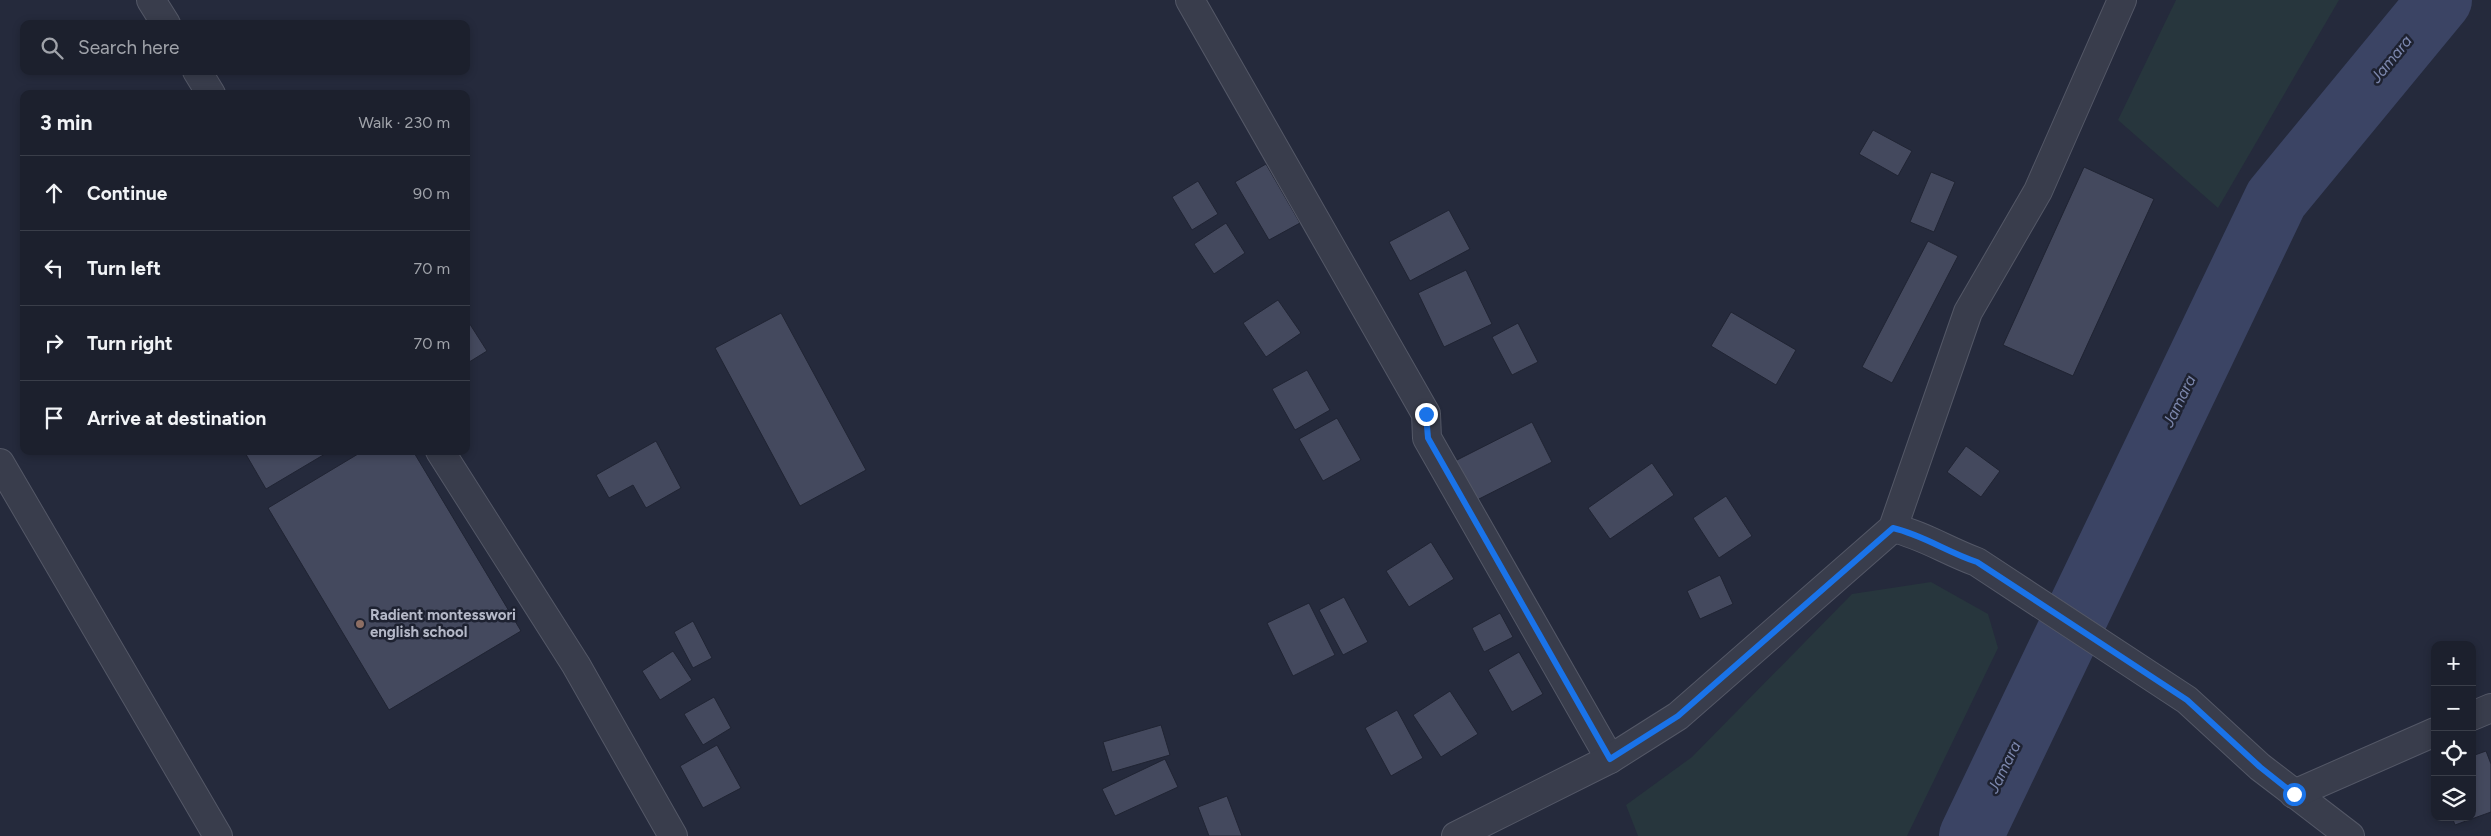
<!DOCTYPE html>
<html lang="en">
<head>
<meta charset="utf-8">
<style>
  :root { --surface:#1c202d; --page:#292d39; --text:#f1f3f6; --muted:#a0a3aa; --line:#3a3e49 }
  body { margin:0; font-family:Figtree,sans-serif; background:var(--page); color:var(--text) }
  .controls { position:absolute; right:15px; bottom:15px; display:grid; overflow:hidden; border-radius:10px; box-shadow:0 2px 8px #0003 }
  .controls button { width:45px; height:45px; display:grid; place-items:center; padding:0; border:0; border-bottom:1px solid var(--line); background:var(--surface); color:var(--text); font:25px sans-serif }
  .stop { position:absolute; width:15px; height:15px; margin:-11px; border:4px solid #1a73e8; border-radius:50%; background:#fff }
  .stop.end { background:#1a73e8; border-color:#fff; box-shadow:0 1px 5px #0008 }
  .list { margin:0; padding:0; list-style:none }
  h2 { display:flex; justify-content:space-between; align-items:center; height:65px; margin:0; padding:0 20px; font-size:21px }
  h2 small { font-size:16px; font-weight:400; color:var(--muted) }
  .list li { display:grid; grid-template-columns:32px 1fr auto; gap:15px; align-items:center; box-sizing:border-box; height:75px; padding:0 20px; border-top:1px solid var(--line) }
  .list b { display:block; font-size:19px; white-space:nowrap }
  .list em { font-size:16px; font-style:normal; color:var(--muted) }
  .icon { flex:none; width:28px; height:28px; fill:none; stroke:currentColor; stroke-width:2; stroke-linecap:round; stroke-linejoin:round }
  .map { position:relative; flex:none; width:2491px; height:836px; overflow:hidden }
  .search { position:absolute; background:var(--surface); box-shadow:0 2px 8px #0003; left:20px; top:20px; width:450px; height:55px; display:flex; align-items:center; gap:12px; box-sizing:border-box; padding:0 18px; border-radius:10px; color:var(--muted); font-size:19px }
  .panel { position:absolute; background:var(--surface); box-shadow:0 2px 8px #0003; left:20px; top:90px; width:450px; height:365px; border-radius:10px }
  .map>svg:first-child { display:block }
  .green { fill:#27363d }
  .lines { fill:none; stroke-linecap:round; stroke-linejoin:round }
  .river { stroke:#3b4464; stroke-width:64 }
  .building { fill:#44495e; stroke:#202433 }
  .street-casing { stroke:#545867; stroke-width:30 }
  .street { stroke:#393d4c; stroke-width:28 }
  .route { stroke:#1a73e8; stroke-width:6 }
  .education-dot { fill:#8d6e63; stroke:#1e2231; stroke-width:2 }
  .labels { text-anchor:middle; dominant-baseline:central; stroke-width:5; stroke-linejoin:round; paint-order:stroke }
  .poi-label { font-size:15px; font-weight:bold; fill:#b4b8c7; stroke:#1e2231; text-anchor:start }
  .water-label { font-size:16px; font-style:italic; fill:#7d88ae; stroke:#1e2231 }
</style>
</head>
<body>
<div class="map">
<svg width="2491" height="836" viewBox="0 0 2491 836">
  <rect width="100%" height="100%" fill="#252a3c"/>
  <g class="green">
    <polygon points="2176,0 2339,0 2218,208 2118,120"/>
    <polygon points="1931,582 1988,614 1998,648 1907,836 1638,836 1626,805 1692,757 1852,594"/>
  </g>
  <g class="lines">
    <polyline class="river" points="1971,836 2276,199 2440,0"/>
  </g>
  <g class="building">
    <polygon points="1873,130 1912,151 1898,176 1859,154"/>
    <polygon points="1266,164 1300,223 1269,240 1235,182"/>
    <polygon points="2084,167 2154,199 2073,376 2003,345"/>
    <polygon points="1931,172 1955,182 1934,232 1910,222"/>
    <polygon points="1198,181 1218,214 1192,230 1172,197"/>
    <polygon points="1449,210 1470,249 1410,281 1389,242"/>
    <polygon points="1226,223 1245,253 1214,274 1194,244"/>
    <polygon points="1928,241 1958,256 1892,383 1862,367"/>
    <polygon points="1466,270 1492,324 1444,347 1418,293"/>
    <polygon points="1278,300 1301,333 1266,357 1243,323"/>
    <polygon points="1731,312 1796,350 1776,385 1711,346"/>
    <polygon points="781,313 866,470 800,506 715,348"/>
    <polygon points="466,318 487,351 466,364"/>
    <polygon points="1518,323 1538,362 1512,375 1492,337"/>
    <polygon points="1307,370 1330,410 1295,430 1272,389"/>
    <polygon points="1337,418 1361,460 1323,481 1299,439"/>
    <polygon points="1532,422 1552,462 1475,501 1455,461"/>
    <polygon points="656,441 681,488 646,508 633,485 609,498 596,475"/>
    <polygon points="1966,446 2000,471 1981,497 1947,472"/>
    <polygon points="244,451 330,451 266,489"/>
    <polygon points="363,451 413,451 521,631 389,710 268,508"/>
    <polygon points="1652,463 1674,495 1610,539 1588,508"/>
    <polygon points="1726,496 1752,536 1719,558 1693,518"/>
    <polygon points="1431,542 1454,579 1409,607 1386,571"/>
    <polygon points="1720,575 1733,604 1700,619 1687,591"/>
    <polygon points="1344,597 1368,642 1343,655 1319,610"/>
    <polygon points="1309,603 1335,655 1293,676 1267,623"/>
    <polygon points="1500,613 1513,637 1484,652 1472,628"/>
    <polygon points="693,621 712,658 693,668 674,632"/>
    <polygon points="673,651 692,680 660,700 642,671"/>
    <polygon points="1519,652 1543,694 1512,712 1488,670"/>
    <polygon points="1450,691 1478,734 1441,757 1413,715"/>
    <polygon points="714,697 731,728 703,745 684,714"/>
    <polygon points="1397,710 1423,758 1391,776 1365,728"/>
    <polygon points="1161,725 1170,755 1112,772 1103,742"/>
    <polygon points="717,745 741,788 703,808 680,766"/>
    <polygon points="2486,751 2491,764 2491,812 2455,825 2452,817 2472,817 2472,756"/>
    <polygon points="1165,759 1178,787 1115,816 1102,789"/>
    <polygon points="1227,796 1242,836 1209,836 1198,807"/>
  </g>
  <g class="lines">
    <g class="street-casing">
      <g id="street">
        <polyline points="151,0 166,24"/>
        <polyline points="1190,0 1426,414 1427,438 1610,759"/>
        <polyline points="197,71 211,94"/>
        <polyline points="440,451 576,665 673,836"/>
        <polyline points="0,463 218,836"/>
        <path d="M1893,528C1923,535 1947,551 1977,562L2187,700L2260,767L2350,836"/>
        <polyline points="2472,716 2491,708"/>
        <polyline points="2294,794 2435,732"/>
        <polyline points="1456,836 1610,759 1678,716 1893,528 1968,312 2038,191 2122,0"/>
      </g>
    </g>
    <use href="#street" class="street"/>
  </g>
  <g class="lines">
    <path class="route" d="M1426,414L1428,438L1610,759L1678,716L1893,528C1923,535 1947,552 1977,562L2187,700L2260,767L2294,794"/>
  </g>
  <circle class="education-dot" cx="360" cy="624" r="5"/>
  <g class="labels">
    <g class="poi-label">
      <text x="370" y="615">Radient montesswori<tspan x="370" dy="17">english school</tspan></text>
    </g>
    <g class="water-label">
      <text transform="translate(2391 59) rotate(-51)">Jamara</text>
      <text transform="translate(2179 401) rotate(-64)">Jamara</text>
      <text transform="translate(2004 767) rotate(-64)">Jamara</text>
    </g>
  </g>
</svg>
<div class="controls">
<button>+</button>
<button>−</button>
<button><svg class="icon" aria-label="locate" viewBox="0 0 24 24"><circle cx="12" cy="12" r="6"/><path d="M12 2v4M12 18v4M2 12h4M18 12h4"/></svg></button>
<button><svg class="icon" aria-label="layers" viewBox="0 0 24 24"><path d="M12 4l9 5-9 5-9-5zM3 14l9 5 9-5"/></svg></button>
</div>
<div class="stop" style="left:2294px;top:794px"></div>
<div class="stop end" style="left:1426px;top:414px"></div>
<div class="search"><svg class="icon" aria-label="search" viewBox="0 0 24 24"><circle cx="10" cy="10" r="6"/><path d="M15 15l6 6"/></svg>Search here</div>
<section class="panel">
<h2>3 min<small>Walk · 230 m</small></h2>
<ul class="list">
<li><svg class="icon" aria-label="ahead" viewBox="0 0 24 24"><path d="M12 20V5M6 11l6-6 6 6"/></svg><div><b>Continue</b></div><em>90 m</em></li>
<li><svg class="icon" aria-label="left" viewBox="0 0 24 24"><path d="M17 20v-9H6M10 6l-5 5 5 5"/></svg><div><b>Turn left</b></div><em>70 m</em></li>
<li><svg class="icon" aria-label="right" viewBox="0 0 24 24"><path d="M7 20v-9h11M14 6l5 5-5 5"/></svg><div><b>Turn right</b></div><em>70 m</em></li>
<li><svg class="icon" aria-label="arrive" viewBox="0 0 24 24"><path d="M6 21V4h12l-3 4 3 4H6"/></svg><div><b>Arrive at destination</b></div></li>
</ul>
</section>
</div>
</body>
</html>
